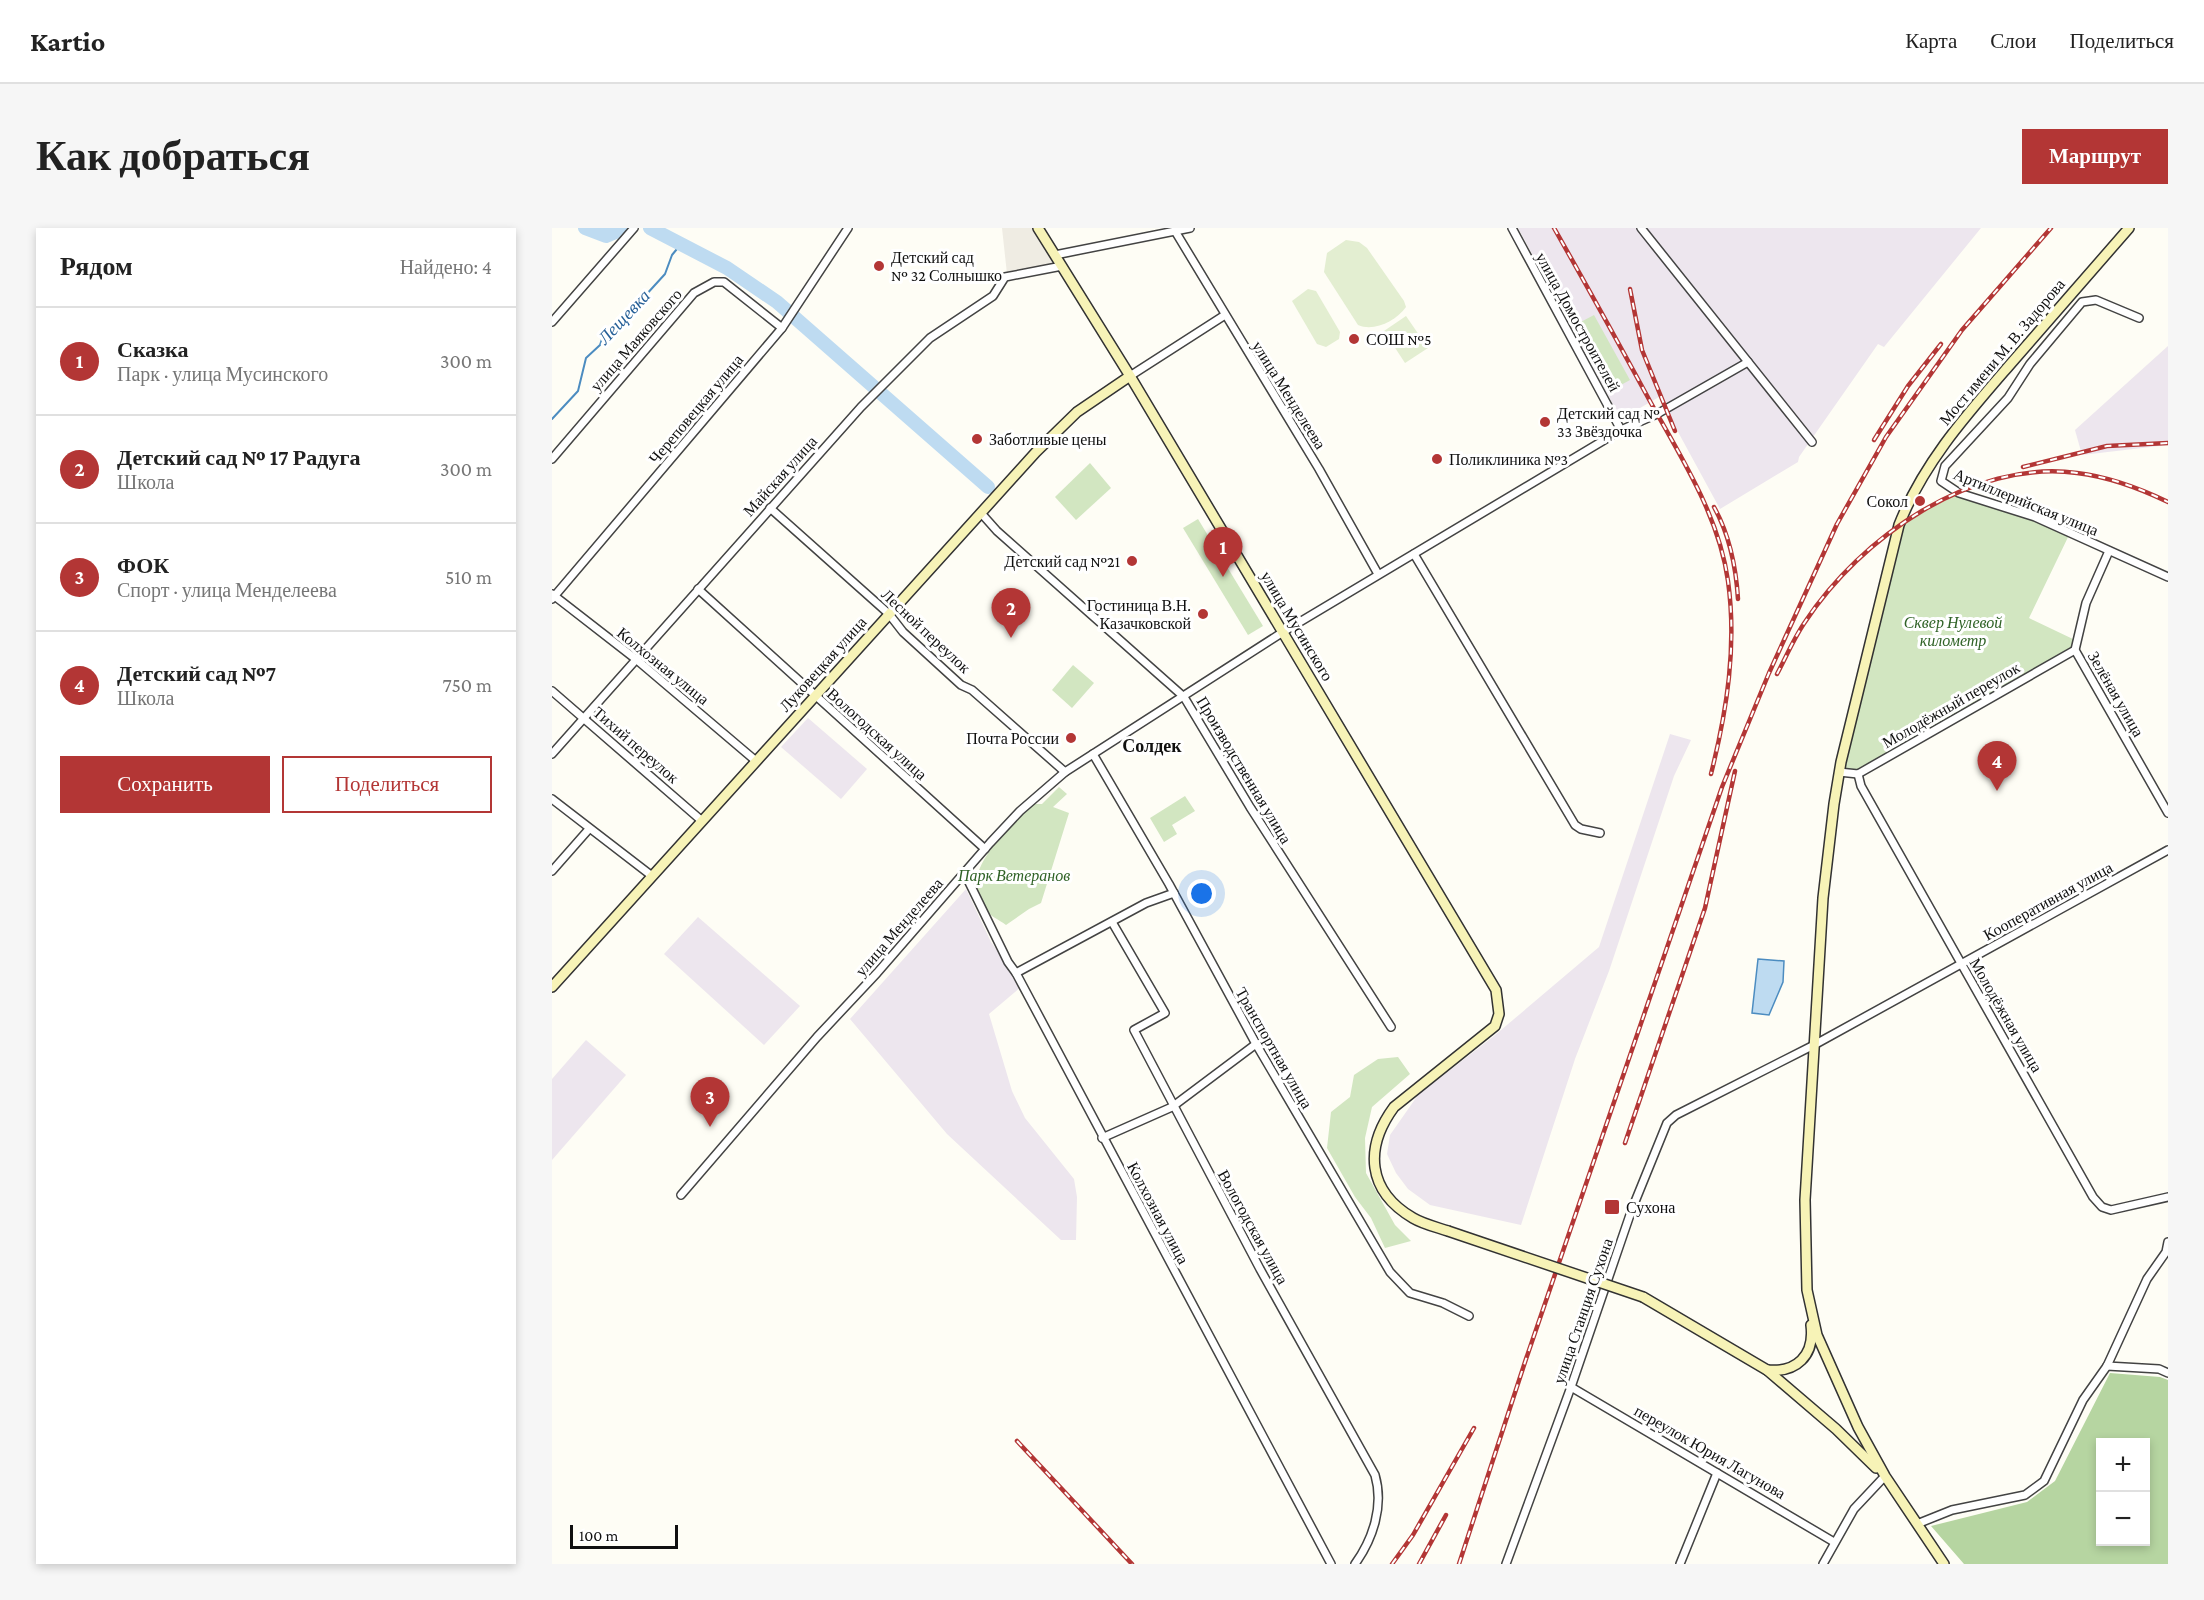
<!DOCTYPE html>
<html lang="ru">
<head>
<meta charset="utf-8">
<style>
  :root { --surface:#fff; --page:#f6f6f6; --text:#222; --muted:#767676; --line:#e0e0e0; --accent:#b33635 }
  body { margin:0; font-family:"Crimson Pro",serif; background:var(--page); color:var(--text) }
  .controls { position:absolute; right:18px; bottom:18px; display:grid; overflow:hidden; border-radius:0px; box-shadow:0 3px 9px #0003 }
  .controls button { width:54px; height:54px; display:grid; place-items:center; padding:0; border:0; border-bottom:2px solid var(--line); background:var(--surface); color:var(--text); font:30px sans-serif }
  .scale { position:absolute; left:18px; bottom:15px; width:108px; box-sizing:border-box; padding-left:6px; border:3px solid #101010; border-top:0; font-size:16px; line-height:21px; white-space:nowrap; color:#101010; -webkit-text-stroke:4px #fff; paint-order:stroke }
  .you { position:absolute; left:650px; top:666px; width:21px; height:21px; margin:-15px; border:4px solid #fff; border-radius:50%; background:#1a73e8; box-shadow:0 0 0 9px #1a73e833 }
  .badge { display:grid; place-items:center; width:39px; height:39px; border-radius:50%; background:var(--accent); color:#fff; font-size:20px; font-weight:700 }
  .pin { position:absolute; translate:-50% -50px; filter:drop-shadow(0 2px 3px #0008) }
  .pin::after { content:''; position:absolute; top:32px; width:21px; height:18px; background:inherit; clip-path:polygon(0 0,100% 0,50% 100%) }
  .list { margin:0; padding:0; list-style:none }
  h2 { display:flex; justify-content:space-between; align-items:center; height:78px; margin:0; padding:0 24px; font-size:26px }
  h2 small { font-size:20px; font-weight:400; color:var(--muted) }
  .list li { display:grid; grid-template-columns:39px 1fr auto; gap:18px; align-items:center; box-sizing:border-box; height:108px; padding:0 24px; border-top:2px solid var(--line) }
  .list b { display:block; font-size:22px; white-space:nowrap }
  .list p { margin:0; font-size:20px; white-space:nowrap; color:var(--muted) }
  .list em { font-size:20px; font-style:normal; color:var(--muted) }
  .actions { display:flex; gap:12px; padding:18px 24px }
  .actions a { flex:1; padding:14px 0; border:2px solid var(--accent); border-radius:0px; text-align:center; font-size:21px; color:var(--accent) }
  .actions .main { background:var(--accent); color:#fff }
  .map { position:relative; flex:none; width:1616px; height:1336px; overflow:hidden; border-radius:0px }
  header { display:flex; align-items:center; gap:36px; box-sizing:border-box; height:84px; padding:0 30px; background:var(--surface); border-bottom:2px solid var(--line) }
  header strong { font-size:28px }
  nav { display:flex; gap:33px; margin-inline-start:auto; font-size:21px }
  .intro { display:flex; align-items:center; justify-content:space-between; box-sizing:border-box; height:144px; padding:0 36px }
  h1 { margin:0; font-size:42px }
  .button { padding:15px 27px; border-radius:0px; background:var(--accent); color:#fff; font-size:21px; font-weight:700 }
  main { display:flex; gap:36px; padding:0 36px }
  aside { flex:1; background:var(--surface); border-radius:0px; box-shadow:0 3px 9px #0003 }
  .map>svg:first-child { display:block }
  .industrial { fill:#ede6ee }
  .green { fill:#d2e6c1 }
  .forest { fill:#b6d5a1; fill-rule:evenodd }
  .pitch { fill:#e3eed1 }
  .plaza { fill:#efece3 }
  .water { fill:#bedbf1; stroke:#4c8cc0; stroke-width:1.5 }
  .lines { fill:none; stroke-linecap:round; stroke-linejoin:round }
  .stream { stroke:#4c8cc0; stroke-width:2 }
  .river { stroke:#bedbf1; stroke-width:14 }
  .street-casing { stroke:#434343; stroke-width:10 }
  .secondary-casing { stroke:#323232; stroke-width:12 }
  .street { stroke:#fff; stroke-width:7 }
  .secondary { stroke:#f7f3b7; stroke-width:9 }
  .rail-casing { stroke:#b33635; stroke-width:4.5 }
  .rail { stroke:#fff; stroke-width:2; stroke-dasharray:7; stroke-linecap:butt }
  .secondary-bridge-casing { stroke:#323232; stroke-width:12; stroke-linecap:butt }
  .secondary-bridge { stroke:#f7f3b7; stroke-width:9 }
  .poi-dot { fill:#b33635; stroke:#fff; stroke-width:2 }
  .labels { text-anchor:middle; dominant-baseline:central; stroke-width:6; stroke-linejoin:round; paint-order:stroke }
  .poi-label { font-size:16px; fill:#101010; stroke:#fff; text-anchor:start }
  .street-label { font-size:16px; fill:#101010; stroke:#fff }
  .park-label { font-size:16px; font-style:italic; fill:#2f6226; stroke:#fff }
  .water-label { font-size:18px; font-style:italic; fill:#255f97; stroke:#fff }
  .neighbourhood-label { font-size:18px; font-weight:bold; fill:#101010; stroke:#fff }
</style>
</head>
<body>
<header>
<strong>Kartio</strong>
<nav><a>Карта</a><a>Слои</a><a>Поделиться</a></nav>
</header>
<div class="intro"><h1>Как добраться</h1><a class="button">Маршрут</a></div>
<main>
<aside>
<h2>Рядом<small>Найдено: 4</small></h2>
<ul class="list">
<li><span class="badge">1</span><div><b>Сказка</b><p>Парк · улица Мусинского</p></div><em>300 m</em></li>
<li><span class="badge">2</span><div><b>Детский сад № 17 Радуга</b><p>Школа</p></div><em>300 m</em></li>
<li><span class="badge">3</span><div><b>ФОК</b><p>Спорт · улица Менделеева</p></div><em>510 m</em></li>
<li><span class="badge">4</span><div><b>Детский сад №7</b><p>Школа</p></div><em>750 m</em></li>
</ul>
<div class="actions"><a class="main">Сохранить</a><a>Поделиться</a></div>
</aside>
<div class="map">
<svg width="1616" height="1336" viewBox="0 0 1616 1336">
  <rect width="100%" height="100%" fill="#fefdf5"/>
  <g class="industrial">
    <polygon points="966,0 1429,0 1332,119 1326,116 1247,229 1246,234 1168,281 1107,169 1069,191"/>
    <polygon points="1616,118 1616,217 1530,227 1523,202"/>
    <polygon points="256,490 315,541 289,571 229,519"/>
    <polygon points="1118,506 1139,512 1122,548 1057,743 1023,831 969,997 878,977 856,961 844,945 835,926 838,907 866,867 942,808 1047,719"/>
    <polygon points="414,661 439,714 470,758 437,786 460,863 473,890 522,951 525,969 524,1012 509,1012 395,906 298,791"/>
    <polygon points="146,689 248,778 212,817 112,726"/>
    <polygon points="34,812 74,847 0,932 0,851"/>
  </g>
  <g class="green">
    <polygon points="1042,87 1078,152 1058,163 1023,97"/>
    <polygon points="538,235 559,260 524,292 503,269"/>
    <polygon points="1407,265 1518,305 1477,390 1523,412 1523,422 1306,546 1287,544 1347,297"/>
    <polygon points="646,291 711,398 696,407 631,300"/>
    <polygon points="521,437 542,455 520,480 500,462"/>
    <path d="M507,559L515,566L501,579L517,585L489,675L477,681L454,697C447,692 437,687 432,681C402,649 458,599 478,576H490Z"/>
    <polygon points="633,568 643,583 620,597 625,606 612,614 598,590"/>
    <polygon points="846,829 858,846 820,879 813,910 814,945 843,997 859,1013 833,1020 819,990 803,969 775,920 779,884 798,869 802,847 826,831"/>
  </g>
  <path class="forest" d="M1558,1145L1608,1149L1616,1152V1336H1412L1379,1298L1475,1274L1503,1253ZM1548,1214H1594V1314H1548Z"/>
  <g class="pitch">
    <path d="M794,12L807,14L815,20L852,73L854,79C844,93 822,104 806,97L772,44L775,25Z"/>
    <polygon points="756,61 764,63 788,104 787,111 774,119 765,116 740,73"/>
    <polygon points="854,88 876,120 853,135 832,103"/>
  </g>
  <polygon class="plaza" points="450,0 481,0 503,36 455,46"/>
  <polygon class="water" points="1206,731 1232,733 1231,754 1217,787 1200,785"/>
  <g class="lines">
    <polyline class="stream" points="0,191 26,163 34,130 48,117 51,108 62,102 113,46 120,27 129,16"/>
    <g class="river">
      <polyline points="33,0 54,8 73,0"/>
      <polyline points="98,0 175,40 225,74 436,259"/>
    </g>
    <g class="street-casing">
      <g id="street">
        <polyline points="960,0 1069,202"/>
        <polyline points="1089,0 1260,214"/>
        <polyline points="623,3 767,241 826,346"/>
        <polyline points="503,27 638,0"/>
        <polyline points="1587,90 1544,72 1530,74 1478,136 1456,170 1393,238 1389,253 1407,265 1483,289 1616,349"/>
        <polyline points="0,94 82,0"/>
        <polyline points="578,148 673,87"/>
        <polyline points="0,231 142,65 162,54 172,54 230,100"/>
        <polyline points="218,280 337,386 351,404 409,457 420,462 513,544"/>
        <polyline points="429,285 445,303 632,469 698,579 839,799"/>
        <polyline points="1557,323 1534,375 1523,422 1616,585"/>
        <polyline points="862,326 1023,597 1029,601 1048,605"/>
        <polyline points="146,361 433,621"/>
        <polyline points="0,366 85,432 204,533"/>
        <polyline points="0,371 230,100 296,0"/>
        <polyline points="0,463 150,593"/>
        <polyline points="0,526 309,179 378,110 441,68 453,49 510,38"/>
        <polyline points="541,526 617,656 704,816 838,1044 858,1065 891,1075 917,1088"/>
        <polyline points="1287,544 1306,546 1523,422"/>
        <polyline points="1306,546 1309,558 1541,969 1550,979 1559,982 1616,969"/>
        <polyline points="0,571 100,648"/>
        <polyline points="0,643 37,601"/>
        <polyline points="412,644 456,734 464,745 779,1336"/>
        <path d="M560,694L613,785L582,802L708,1041L823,1247C832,1278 821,1311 803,1336"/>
        <polyline points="464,745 594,675 622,665"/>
        <polyline points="550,910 620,879 704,816"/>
        <polyline points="129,967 265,809 325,745 438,615 468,583 513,544 731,404 1069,202 1105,186 1196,134"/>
        <polyline points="1555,1138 1607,1141 1616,1145"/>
        <polyline points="1019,1159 1282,1314"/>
        <polyline points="1365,1296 1400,1282 1473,1267 1492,1253 1531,1172 1555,1138 1595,1051 1614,1024 1616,1014"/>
        <polyline points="954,1336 1019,1159 1080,981 1115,895 1124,887 1262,817 1616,622"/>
        <polyline points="1128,1336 1165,1245"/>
        <polyline points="1271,1336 1302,1281 1333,1248"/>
      </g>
    </g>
    <g class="secondary-casing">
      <g id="secondary">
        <path d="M486,0L578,148L944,762L947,786L943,798L842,879C812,920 815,963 861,990C871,996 884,999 896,1003"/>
        <polyline points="0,759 484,224 525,184 578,148"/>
        <polyline points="1091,1069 1215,1142 1284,1201 1324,1240"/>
        <path d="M1215,1142C1244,1145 1263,1128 1259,1097"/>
        <path d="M1392,1336L1333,1248L1306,1199L1265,1107L1255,1062L1253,972L1271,670L1282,576L1289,534L1347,297C1372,233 1418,183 1462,132C1500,88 1539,44 1577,0"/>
      </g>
    </g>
    <use href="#street" class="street"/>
    <use href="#secondary" class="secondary"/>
    <g class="rail-casing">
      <g id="rail">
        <path d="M1002,0C1035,58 1067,116 1099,175C1130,231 1167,288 1176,353C1185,418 1175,482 1159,546"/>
        <polyline points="1078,61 1090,122 1123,203"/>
        <polyline points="1322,212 1356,158 1389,116"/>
        <polyline points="1471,239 1555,218 1616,215"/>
        <path d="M1162,279C1178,308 1184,339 1186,371"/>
        <path d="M1225,446C1234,429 1242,410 1253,394C1308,310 1420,231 1525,245C1558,249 1587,260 1616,274"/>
        <polyline points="1073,915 1153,680 1183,543"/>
        <polyline points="465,1213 580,1336"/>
        <polyline points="840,1336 861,1307 922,1200"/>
        <polyline points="867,1336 894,1287"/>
        <polyline points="907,1336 974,1131 1170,559 1217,445 1285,296 1334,209 1410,102 1499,0"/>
      </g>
    </g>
    <use href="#rail" class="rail"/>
    <g class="secondary-bridge-casing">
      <polyline id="secondary-bridge" points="896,1003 1091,1069"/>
    </g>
    <use href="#secondary-bridge" class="secondary-bridge"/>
  </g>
  <g class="poi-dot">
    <circle cx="327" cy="38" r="6"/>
    <circle cx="802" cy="111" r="6"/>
    <circle cx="993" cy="194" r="6"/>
    <circle cx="425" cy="211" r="6"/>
    <circle cx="885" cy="231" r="6"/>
    <circle cx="1368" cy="273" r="6"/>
    <circle cx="580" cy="333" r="6"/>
    <circle cx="651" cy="386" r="6"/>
    <circle cx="519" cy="510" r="6"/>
    <rect x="1052" y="971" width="16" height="16" rx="3"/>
  </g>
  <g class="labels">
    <g class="poi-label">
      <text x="339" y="29">Детский сад<tspan x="339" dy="18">№ 32 Солнышко</tspan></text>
      <text x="814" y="111">СОШ №5</text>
      <text x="1005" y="185">Детский сад №<tspan x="1005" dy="18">33 Звёздочка</tspan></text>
      <text x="437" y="211">Заботливые цены</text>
      <text x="897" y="231">Поликлиника №3</text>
      <text x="1356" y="273" text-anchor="end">Сокол</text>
      <text x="568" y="333" text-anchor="end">Детский сад №21</text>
      <text x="639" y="377" text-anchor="end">Гостиница В.Н.<tspan x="639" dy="18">Казачковской</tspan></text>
      <text x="507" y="510" text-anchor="end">Почта России</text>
      <text x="1074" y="979">Сухона</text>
    </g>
    <g class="street-label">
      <text transform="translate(1026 94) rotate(61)">улица Домостроителей</text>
      <text transform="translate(84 112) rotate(-49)">улица Маяковского</text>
      <text transform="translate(1450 124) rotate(-50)">Мост имени М. В. Задорова</text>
      <text transform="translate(737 167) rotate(58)">улица Менделеева</text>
      <text transform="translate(144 181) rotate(-50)">Череповецкая улица</text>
      <text transform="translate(228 248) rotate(-48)">Майская улица</text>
      <text transform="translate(1474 274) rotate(22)">Артиллерийская улица</text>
      <text transform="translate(745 398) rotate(59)">улица Мусинского</text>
      <text transform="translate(374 403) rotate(43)">Лесной переулок</text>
      <text transform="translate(271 436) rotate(-48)">Луковецкая улица</text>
      <text transform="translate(111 438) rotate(39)">Колхозная улица</text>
      <text transform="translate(1564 466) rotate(60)">Зелёная улица</text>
      <text transform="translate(1399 477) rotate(-30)">Молодёжный переулок</text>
      <text transform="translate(325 506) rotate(42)">Вологодская улица</text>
      <text transform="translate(84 517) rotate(41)">Тихий переулок</text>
      <text transform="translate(692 542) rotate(59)">Производственная улица</text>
      <text transform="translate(1496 673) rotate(-29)">Кооперативная улица</text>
      <text transform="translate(347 699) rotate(-49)">улица Менделеева</text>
      <text transform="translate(1454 787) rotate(60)">Молодёжная улица</text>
      <text transform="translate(722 820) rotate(60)">Транспортная улица</text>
      <text transform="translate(606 985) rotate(62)">Колхозная улица</text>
      <text transform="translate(701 999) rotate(61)">Вологодская улица</text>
      <text transform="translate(1031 1083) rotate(-71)">улица Станция Сухона</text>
      <text transform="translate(1158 1224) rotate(30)">переулок Юрия Лагунова</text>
    </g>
    <g class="park-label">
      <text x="1401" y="394">Сквер Нулевой<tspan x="1401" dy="18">километр</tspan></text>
      <text x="462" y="647">Парк Ветеранов</text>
    </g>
    <g class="water-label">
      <text transform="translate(72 89) rotate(-47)">Лещевка</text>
    </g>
    <g class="neighbourhood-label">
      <text x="600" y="518">Солдек</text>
    </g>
  </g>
</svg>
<div class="controls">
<button>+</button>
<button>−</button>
</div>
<div class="scale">100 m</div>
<div class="you"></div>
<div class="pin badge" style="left:671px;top:349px">1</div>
<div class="pin badge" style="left:459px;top:410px">2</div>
<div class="pin badge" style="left:158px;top:899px">3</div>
<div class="pin badge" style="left:1445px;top:563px">4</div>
</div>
</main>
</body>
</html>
